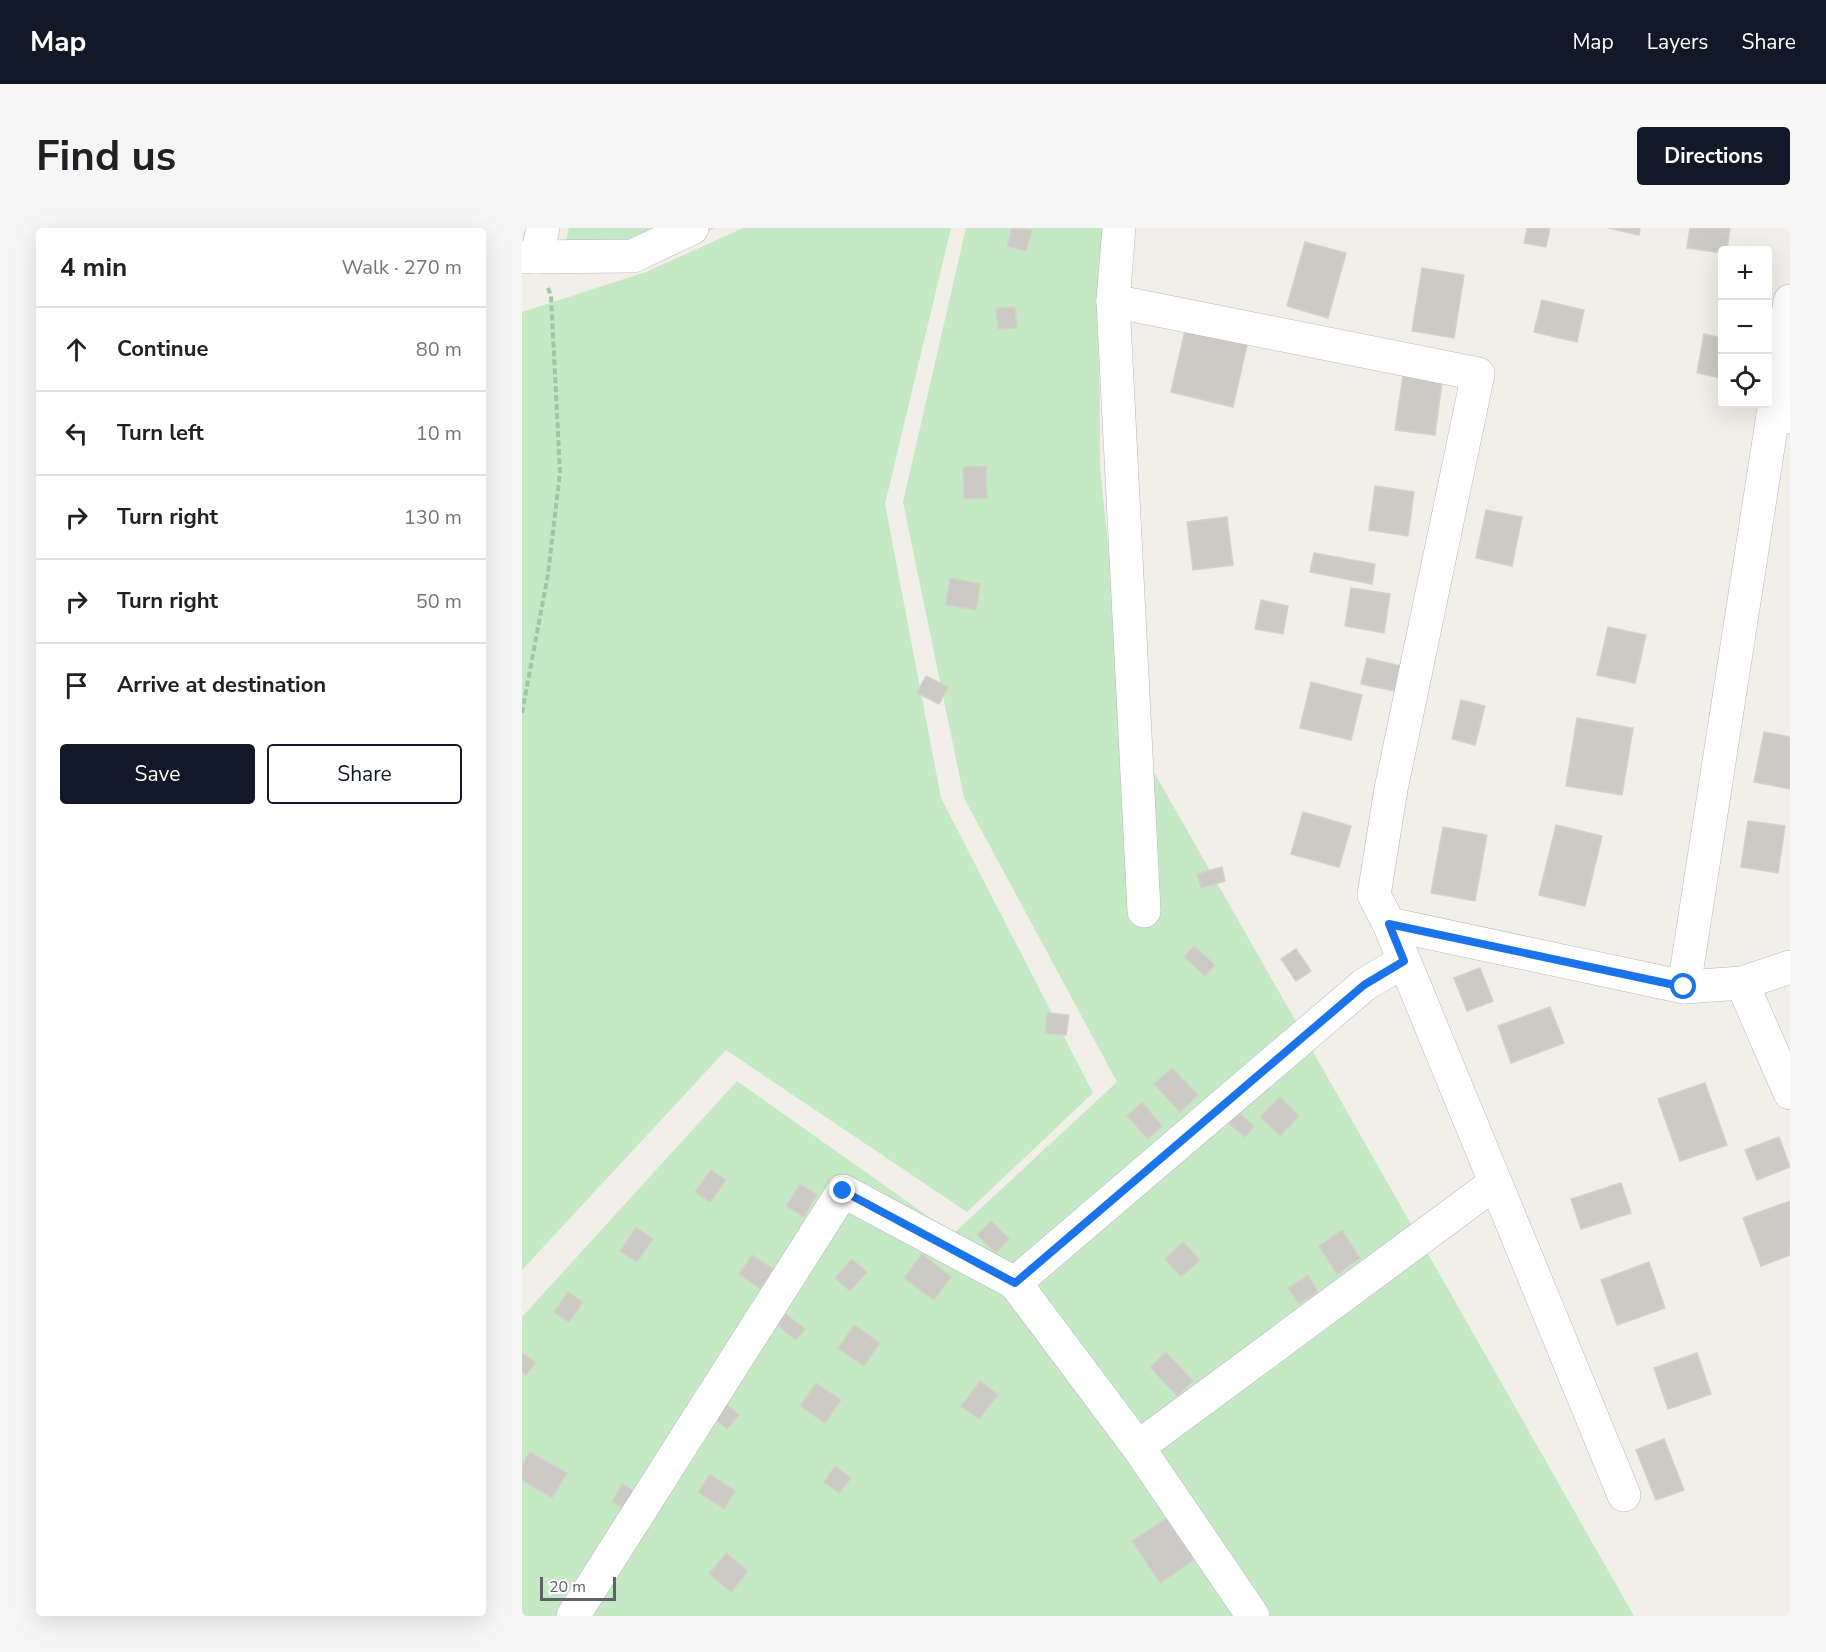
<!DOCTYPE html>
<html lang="en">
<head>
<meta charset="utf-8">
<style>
  :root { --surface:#fff; --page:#f6f6f6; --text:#202124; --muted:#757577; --line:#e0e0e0; --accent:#111827 }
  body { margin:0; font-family:"Nunito Sans",sans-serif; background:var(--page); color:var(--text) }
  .controls { position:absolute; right:18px; top:18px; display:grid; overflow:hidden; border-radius:6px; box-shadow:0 6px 24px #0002 }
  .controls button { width:54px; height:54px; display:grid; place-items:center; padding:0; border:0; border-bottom:2px solid var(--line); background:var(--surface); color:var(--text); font:30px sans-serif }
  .scale { position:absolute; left:18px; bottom:15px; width:76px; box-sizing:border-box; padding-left:6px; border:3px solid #5f6368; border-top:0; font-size:16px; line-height:21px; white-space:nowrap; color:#5f6368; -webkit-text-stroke:4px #fff; paint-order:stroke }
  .stop { position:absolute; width:18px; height:18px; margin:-14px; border:4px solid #1a73e8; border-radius:50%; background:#fff }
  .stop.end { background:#1a73e8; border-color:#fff; box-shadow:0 2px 6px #0008 }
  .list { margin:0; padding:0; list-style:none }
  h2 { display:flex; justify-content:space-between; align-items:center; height:78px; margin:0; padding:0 24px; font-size:26px }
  h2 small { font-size:20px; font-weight:400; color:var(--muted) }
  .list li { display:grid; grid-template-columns:39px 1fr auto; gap:18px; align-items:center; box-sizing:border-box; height:84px; padding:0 24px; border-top:2px solid var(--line) }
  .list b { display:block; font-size:22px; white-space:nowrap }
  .list em { font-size:20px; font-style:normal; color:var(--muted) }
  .actions { display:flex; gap:12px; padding:18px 24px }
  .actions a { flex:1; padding:14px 0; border:2px solid var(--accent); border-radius:6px; text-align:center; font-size:21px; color:var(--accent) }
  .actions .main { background:var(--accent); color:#fff }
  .icon { flex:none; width:33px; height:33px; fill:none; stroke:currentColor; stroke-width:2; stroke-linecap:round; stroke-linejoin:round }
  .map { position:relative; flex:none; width:1268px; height:1388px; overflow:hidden; border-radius:6px }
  header { display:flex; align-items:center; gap:36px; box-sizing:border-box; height:84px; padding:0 30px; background:var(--accent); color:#fff }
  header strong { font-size:28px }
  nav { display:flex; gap:33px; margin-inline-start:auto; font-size:21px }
  .intro { display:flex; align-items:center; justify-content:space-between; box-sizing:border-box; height:144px; padding:0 36px }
  h1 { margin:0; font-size:42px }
  .button { padding:15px 27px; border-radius:6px; background:var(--accent); color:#fff; font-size:21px; font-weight:700 }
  main { display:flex; gap:36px; padding:0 36px }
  aside { flex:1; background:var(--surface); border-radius:6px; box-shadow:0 6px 24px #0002 }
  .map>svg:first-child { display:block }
  .green { fill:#c5e8c5 }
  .building { fill:#cccac5; stroke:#d6d1c6; stroke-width:1.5 }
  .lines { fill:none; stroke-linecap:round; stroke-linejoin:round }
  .minor-casing { stroke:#b5b8bc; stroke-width:34 }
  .path { stroke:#9cc7a9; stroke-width:4; stroke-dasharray:6 3; stroke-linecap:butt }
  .minor { stroke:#fff; stroke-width:33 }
  .route { stroke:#1a73e8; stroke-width:8 }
</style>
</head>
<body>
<header>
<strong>Map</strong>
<nav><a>Map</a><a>Layers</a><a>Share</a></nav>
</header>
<div class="intro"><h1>Find us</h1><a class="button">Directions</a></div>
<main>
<aside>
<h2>4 min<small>Walk · 270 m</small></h2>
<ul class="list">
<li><svg class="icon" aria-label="ahead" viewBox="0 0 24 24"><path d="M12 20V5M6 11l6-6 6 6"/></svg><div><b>Continue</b></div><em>80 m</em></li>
<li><svg class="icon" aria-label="left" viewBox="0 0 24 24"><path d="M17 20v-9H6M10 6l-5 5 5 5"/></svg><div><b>Turn left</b></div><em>10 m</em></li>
<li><svg class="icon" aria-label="right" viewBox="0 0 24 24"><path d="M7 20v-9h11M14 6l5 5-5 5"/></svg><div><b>Turn right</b></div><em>130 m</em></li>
<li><svg class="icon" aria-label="right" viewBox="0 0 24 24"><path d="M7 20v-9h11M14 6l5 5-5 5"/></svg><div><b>Turn right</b></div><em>50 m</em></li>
<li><svg class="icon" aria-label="arrive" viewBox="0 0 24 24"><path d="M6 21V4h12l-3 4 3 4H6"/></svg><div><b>Arrive at destination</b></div></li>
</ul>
<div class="actions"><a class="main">Save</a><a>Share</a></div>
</aside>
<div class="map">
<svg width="1268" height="1388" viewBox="0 0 1268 1388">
  <rect width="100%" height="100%" fill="#f1efe8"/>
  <g class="green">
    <polygon points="47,0 193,0 115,35 38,39"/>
    <polygon points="221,0 429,0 363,276 419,570 571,865 445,984 204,822 0,1042 0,84 124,44"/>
    <polygon points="444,0 582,0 577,58 578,239 604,495 1112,1388 0,1388 0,1089 215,853 431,1006 595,854 442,570 381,274"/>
  </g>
  <g class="building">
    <polygon points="490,0 510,2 504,23 485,18"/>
    <polygon points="1005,0 1028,0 1024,19 1002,15"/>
    <polygon points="1086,0 1118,0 1117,7"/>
    <polygon points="1168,0 1208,0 1205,22 1200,25 1165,20"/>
    <polygon points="783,14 824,25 806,90 765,78"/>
    <polygon points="900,40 942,47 932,110 890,103"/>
    <polygon points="1020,72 1062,82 1055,114 1012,104"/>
    <polygon points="493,79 495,100 476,101 474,80"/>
    <polygon points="663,103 725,117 711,179 649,164"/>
    <polygon points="1182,106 1200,110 1200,150 1175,145"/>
    <polygon points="881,148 920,154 913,207 873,202"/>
    <polygon points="464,238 465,270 442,271 441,239"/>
    <polygon points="853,258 892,264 886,308 847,302"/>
    <polygon points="964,282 1000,289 990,338 954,330"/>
    <polygon points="705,289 711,337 671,342 665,294"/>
    <polygon points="792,325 853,336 850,356 788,344"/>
    <polygon points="428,350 458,356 454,382 424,377"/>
    <polygon points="829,360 868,366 862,405 823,398"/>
    <polygon points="739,372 766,378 761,406 733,401"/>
    <polygon points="1086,399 1124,407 1113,455 1075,447"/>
    <polygon points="845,430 883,439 878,464 839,456"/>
    <polygon points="404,448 426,459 417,476 395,465"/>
    <polygon points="789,454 840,467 829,512 778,500"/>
    <polygon points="939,472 963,478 953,517 930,511"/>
    <polygon points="1055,490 1111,500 1100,567 1044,558"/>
    <polygon points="1242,504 1268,509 1268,561 1232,554"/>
    <polygon points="781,584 829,598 817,639 769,626"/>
    <polygon points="1226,593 1263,598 1256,645 1219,639"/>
    <polygon points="1034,597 1080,608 1063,678 1017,667"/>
    <polygon points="921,599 965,607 953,673 909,665"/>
    <polygon points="700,639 703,653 679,660 675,646"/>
    <polygon points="672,718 693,737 683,748 662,729"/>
    <polygon points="774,721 789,743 774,753 759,731"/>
    <polygon points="958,740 971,773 945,783 932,750"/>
    <polygon points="1028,779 1042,815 989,835 976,798"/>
    <polygon points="525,785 547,787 544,807 523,805"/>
    <polygon points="650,840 676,867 658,884 632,856"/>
    <polygon points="1183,855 1205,917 1158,933 1136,871"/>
    <polygon points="758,869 777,888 758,908 738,889"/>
    <polygon points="620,874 640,898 626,911 605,888"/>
    <polygon points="714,882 732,898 723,909 705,894"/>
    <polygon points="1257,909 1268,939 1235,952 1223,922"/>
    <polygon points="189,942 204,952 188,974 173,964"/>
    <polygon points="1099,955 1109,985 1059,1001 1049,971"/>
    <polygon points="278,956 295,967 282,989 264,978"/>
    <polygon points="1268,973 1268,1027 1239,1038 1221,990"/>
    <polygon points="469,993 487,1011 474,1025 455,1007"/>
    <polygon points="114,999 131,1011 115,1034 98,1023"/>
    <polygon points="820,1002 838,1030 815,1046 797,1018"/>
    <polygon points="661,1014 678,1032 659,1049 643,1031"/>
    <polygon points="400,1026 429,1049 412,1072 382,1050"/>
    <polygon points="230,1027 253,1042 239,1061 217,1046"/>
    <polygon points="330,1031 345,1044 328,1063 313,1050"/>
    <polygon points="1127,1034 1143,1080 1095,1097 1079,1052"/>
    <polygon points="786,1047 796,1064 777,1076 766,1060"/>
    <polygon points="46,1064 61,1074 47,1094 32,1084"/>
    <polygon points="264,1086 283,1101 274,1112 255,1097"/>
    <polygon points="332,1097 358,1115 342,1138 316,1120"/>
    <polygon points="644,1124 671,1153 655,1168 628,1139"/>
    <polygon points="0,1125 14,1135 4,1147 0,1144"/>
    <polygon points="1175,1125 1189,1166 1146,1181 1132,1140"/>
    <polygon points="458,1153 476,1167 457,1191 439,1178"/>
    <polygon points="294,1155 319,1172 303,1195 278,1178"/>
    <polygon points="203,1175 217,1187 205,1201 191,1189"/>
    <polygon points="1142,1211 1162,1262 1134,1272 1114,1222"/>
    <polygon points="8,1224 45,1245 30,1270 0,1252 0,1238"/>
    <polygon points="313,1238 329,1250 317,1265 302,1254"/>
    <polygon points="188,1246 213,1263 202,1281 176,1264"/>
    <polygon points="100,1256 121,1267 111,1285 90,1274"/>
    <polygon points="645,1290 673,1331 638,1355 610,1313"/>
    <polygon points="204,1325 226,1343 209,1364 187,1346"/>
  </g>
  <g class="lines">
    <g class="minor-casing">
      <g id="minor">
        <polyline points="597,0 591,73 956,146 869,561 852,667 867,696 1102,1267"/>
        <polyline points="0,29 111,28 170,0"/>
        <polyline points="15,29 21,0"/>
        <polyline points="591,73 622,683"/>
        <polyline points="1268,73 1251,187 1268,189"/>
        <polyline points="867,696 1162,759 1220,755 1268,739"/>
        <polyline points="1220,755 1268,865"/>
        <polyline points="1162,759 1251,187"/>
        <polyline points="493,1055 616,1219 973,955"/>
        <polyline points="616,1219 731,1388"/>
        <polyline points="51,1388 321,963 493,1055 842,757 882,733"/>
      </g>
    </g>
    <polyline class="path" points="0,485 26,346 38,244 29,68 25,57"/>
    <use href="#minor" class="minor"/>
  </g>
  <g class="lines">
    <polyline class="route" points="321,963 493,1055 842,757 882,733 867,696 1162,759"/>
  </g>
</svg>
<div class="controls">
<button>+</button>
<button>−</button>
<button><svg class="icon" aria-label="locate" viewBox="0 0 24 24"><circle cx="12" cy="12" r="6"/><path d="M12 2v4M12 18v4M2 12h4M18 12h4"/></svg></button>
</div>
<div class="scale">20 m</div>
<div class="stop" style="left:1162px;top:759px"></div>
<div class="stop end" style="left:321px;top:963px"></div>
</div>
</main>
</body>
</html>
